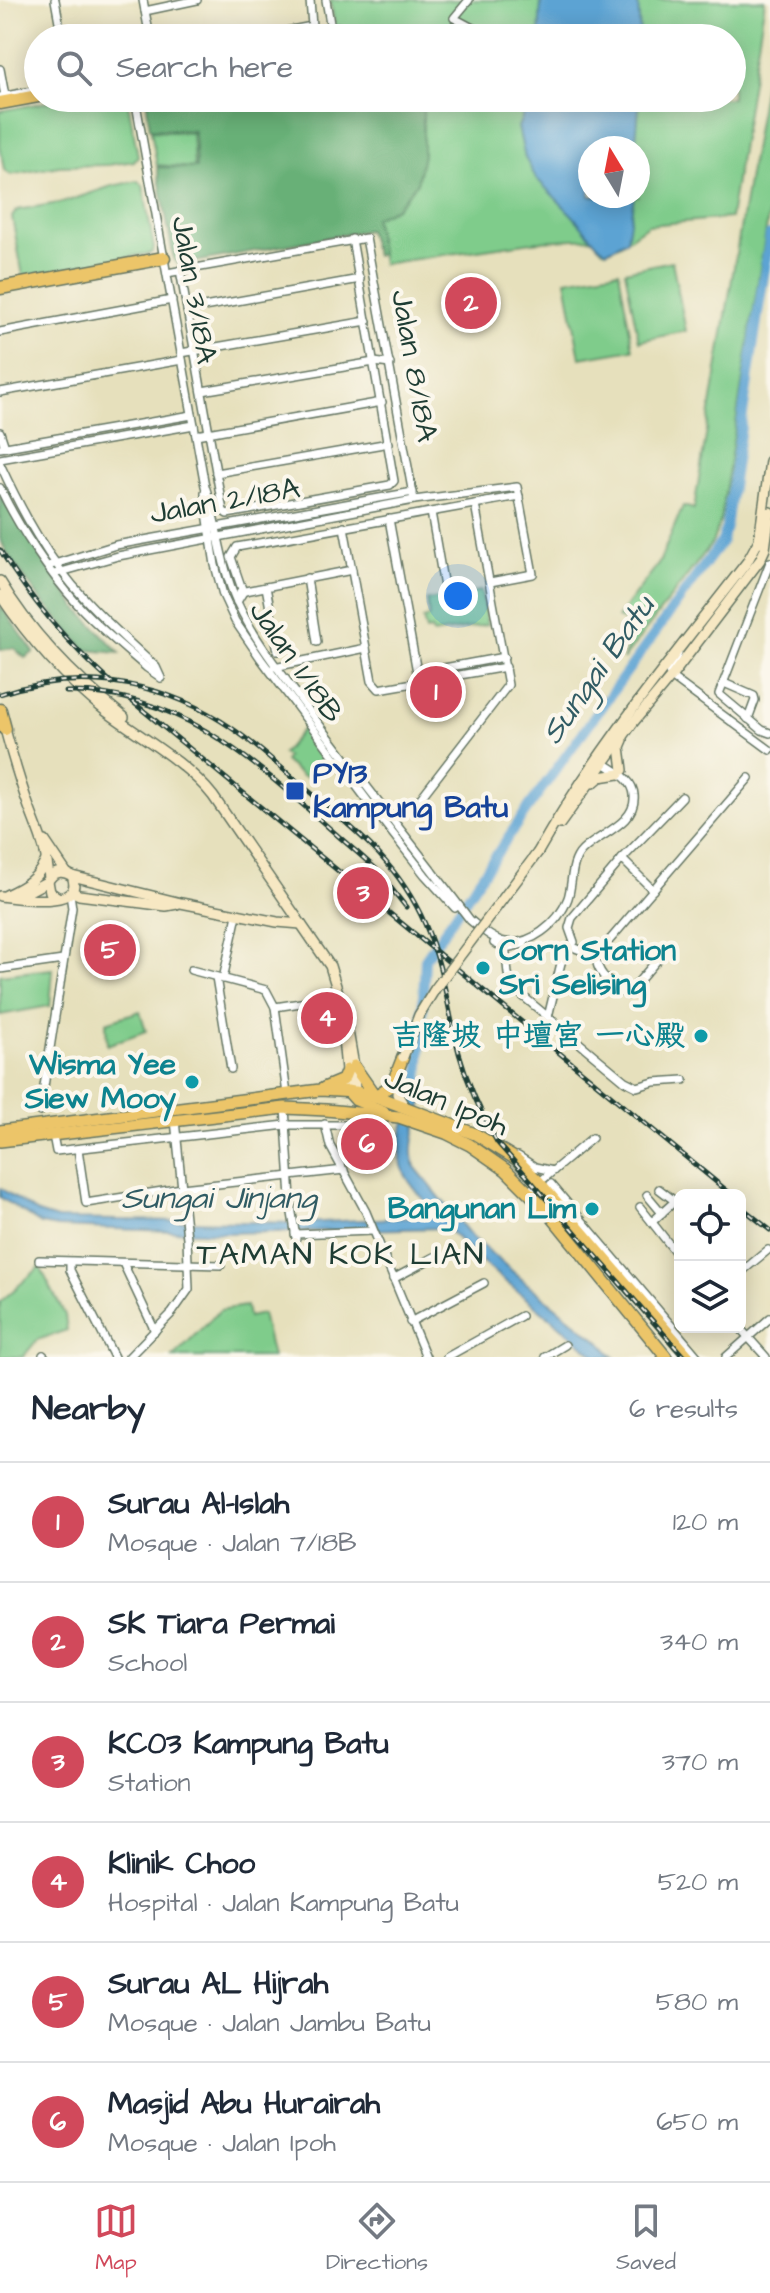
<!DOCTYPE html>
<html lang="en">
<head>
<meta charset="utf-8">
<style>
  :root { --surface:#fff; --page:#f6f6f7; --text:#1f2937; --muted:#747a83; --line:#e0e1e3; --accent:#d1495b }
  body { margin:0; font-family:"Architects Daughter","LXGW WenKai TC",sans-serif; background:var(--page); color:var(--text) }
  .controls { position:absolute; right:24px; bottom:24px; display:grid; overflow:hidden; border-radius:12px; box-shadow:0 4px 20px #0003 }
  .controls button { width:72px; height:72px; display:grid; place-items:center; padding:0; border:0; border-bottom:2px solid var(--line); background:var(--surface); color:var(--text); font:40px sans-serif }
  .compass { position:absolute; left:578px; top:136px; width:72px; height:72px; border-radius:50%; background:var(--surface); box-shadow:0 4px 20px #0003; rotate:350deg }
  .you { position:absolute; left:458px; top:596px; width:28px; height:28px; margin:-20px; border:6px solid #fff; border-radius:50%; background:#1a73e8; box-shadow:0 0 0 12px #1a73e833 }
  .badge { display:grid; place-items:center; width:52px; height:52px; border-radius:50%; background:var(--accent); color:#fff; font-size:26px; font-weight:700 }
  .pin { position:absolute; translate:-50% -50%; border:4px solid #fff; box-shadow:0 2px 8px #0006 }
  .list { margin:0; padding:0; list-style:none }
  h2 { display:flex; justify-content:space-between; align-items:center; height:104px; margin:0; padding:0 32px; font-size:34px }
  h2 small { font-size:26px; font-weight:400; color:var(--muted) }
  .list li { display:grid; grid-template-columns:52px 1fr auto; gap:24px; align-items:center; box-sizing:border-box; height:120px; padding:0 32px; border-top:2px solid var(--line) }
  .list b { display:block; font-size:30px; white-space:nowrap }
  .list p { margin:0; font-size:26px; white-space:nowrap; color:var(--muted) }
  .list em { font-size:26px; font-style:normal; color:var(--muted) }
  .icon { flex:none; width:44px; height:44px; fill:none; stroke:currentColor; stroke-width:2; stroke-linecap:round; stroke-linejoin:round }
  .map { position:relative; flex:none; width:770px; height:1357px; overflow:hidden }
  .search { position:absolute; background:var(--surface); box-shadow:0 4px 20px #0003; left:24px; right:24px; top:24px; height:88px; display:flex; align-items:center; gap:20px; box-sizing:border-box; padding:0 28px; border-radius:44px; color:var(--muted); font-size:30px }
  .sheet { height:824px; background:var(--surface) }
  nav { display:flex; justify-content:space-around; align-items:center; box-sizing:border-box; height:112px; border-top:2px solid var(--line); background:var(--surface); font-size:22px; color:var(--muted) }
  nav a { display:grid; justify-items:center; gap:4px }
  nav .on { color:var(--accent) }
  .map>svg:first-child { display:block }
  .green { fill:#7fcc8b; stroke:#4f8460; stroke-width:2; fill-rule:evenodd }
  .forest { fill:#67b077; stroke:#437656; stroke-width:2 }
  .water { fill:#5ca3d3; stroke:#3e7084; stroke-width:2 }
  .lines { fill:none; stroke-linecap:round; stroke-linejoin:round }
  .river { stroke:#5ca3d3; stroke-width:10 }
  .street-casing { stroke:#657664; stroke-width:10 }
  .secondary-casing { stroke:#657664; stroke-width:12 }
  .primary-casing { stroke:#657664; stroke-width:14 }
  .highway-casing { stroke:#657664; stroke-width:15 }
  .street { stroke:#fff; stroke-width:7 }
  .secondary { stroke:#f7e8c3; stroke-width:9 }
  .primary { stroke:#ecc569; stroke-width:11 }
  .highway { stroke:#ecc569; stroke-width:12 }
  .rail-casing { stroke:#1f3d34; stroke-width:5 }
  .rail { stroke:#fbf7ec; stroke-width:2; stroke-dasharray:6; stroke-linecap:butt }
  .secondary-bridge-casing { stroke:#657664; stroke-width:12; stroke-linecap:butt }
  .secondary-bridge { stroke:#f7e8c3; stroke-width:9 }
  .transit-dot { fill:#1a4fb4; stroke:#fbf7ec; stroke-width:3 }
  .culture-dot { fill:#0f9aa8; stroke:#fbf7ec; stroke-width:3 }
  .labels { text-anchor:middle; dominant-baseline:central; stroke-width:8; stroke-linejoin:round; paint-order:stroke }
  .street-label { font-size:30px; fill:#1f3d34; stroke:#fbf7ec }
  .transit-label { font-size:30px; font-weight:bold; fill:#164399; stroke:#fbf7ec; text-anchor:start }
  .culture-label { font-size:30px; font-weight:bold; fill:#0d838f; stroke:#fbf7ec; text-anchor:end }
  .water-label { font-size:32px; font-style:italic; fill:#315c64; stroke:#fbf7ec }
  .neighbourhood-label { font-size:32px; letter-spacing:2px; fill:#1f3d34; stroke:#fbf7ec }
</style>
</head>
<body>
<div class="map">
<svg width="770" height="1357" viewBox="0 0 770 1357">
  <rect width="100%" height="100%" fill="#fbf7ec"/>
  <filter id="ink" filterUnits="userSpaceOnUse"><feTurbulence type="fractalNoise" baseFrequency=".0125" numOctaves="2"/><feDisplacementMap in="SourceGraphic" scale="16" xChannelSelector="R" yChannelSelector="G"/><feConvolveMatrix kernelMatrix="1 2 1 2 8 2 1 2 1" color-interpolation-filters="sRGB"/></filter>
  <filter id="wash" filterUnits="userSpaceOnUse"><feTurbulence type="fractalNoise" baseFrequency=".006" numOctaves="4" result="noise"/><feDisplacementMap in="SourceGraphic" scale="32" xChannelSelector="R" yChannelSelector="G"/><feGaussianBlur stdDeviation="1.8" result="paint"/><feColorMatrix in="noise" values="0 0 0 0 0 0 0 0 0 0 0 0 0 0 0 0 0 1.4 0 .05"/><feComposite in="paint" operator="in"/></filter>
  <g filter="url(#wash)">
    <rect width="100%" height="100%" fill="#e6e0bc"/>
    <g class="green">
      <path d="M330,0H765L730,218L648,225L621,244L607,251L603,250L592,238L539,241L382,264L374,218L396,208L423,106L417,98H732V38H344L341,26H335ZM590,148H638V196H590Z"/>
      <polygon points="770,48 770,204 721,519 712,543 623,660 634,624 617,618 659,563 683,506 694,509"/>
      <polygon points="67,98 127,98 138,156 134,161 108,165 59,166 11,175 4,170 0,146 0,111"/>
      <polygon points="151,131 192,133 194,168 157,165"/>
      <polygon points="138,181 143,185 154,249 151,253 23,276 12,217 17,210 65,202 112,186"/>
      <polygon points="672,261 686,331 639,341 625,271"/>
      <polygon points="619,271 633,349 580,358 566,280"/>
      <polygon points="481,591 487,625 433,634 431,630 426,631 423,619 429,617 427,600"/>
      <polygon points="306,725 323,757 309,775 311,778 302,776 284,761 287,757 282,754"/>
      <polygon points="53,969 50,1006 0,1015 0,975"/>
      <polygon points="140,1011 146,1031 107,1045 106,1022"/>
      <polygon points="40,1267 65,1315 67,1330 37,1340 23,1357 0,1357 0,1302"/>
      <polygon points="246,1306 248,1317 262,1314 272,1357 173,1357 220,1310"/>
    </g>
    <g class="forest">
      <polygon points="146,98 417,98 423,106 423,155 417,183 396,208 374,218 381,254 375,256 368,230 179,265 174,260 157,167 196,168 194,131 150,129"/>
      <polygon points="0,495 76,607 120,653 86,650 40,599 7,553 0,539"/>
      <polygon points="0,605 34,652 25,658 14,648 0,650"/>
    </g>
    <g class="water">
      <polygon points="541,0 638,0 640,38 539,38"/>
      <polygon points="530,98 640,98 635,148 590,148 590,196 634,196 627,240 607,251 599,246 573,216 536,178 525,158 518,127"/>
      <path d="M421,1083L427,1085C423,1111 407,1141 415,1167L472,1237L525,1282L601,1343L614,1357H596C548,1312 493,1277 447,1228L227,1233L57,1227L41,1224L0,1197V1188L38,1213L57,1219L303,1223L436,1216C429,1204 417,1193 409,1181C389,1152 407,1111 421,1083Z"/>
    </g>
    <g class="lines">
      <polyline class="river" points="415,1101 419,1082 425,959 528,808 722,541 726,527 770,235"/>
    </g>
  </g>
  <g filter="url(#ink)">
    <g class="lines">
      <g class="street-casing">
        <g id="street">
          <polyline points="55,0 62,38"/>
          <polyline points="143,0 150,38"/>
          <polyline points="326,0 331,29 327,38"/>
          <polyline points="469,0 454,18 484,34 495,35"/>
          <polyline points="145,11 197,0"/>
          <polyline points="251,38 312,26 310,0"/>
          <polyline points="0,69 5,96"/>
          <polyline points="0,97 38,90"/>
          <path d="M135,98L205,486C218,524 220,565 237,602C255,641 282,674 307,708C360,780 417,849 470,920C480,928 489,937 501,941C529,949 559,923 568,898C573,883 570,863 582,851C598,834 637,824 634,795C633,778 613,770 601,761"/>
          <polyline points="180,270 223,511 227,514 390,485 394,481 352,239"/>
          <polyline points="167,273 366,238 414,500"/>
          <polyline points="187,310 360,279"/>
          <polyline points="0,332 172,300"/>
          <polyline points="181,353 367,321"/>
          <polyline points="202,391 374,362 390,364"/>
          <polyline points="0,392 182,360"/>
          <polyline points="0,432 5,447"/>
          <polyline points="196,435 382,402"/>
          <polyline points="0,448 192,415"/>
          <polyline points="0,459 194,425"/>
          <path d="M0,464C22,512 48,560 85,599C107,623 132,645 156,667L161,678"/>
          <polyline points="216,473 389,443"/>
          <path d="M0,488C19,528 49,573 79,606C99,628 124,648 147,668L160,677"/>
          <polyline points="205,492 205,500 215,565 223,595 235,621 261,659 382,820 425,875 455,908"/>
          <polyline points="431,512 444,587"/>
          <polyline points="389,519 419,683"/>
          <polyline points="344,527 372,681 379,689 506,667"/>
          <polyline points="770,562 719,694 762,730 770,733"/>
          <polyline points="48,566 116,545 413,492"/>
          <polyline points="54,574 118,556 414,500 517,487 533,574 490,582"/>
          <polyline points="307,578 317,642"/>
          <polyline points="266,587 278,651"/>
          <polyline points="240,592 352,570"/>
          <polyline points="237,602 243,592 231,557 237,547 519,496"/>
          <polyline points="274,667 366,648"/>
          <polyline points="417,673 504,657"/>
          <polyline points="671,677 770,750"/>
          <polyline points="671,677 669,673 678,654"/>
          <polyline points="724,683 754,696 755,700 748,719"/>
          <polyline points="420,799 508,685 475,504"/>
          <polyline points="622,859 653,890"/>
          <polyline points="574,942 569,928 572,918 622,859 682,797"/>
          <polyline points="494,943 505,948 524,944"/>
          <polyline points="505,944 508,974 518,992 625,1081 637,1087 654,1082 684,1080"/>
          <path d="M596,956C596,974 613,987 627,995L671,944"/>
          <polyline points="0,969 63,960"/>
          <polyline points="191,970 266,990 275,1007 287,1094"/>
          <polyline points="216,977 231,1069"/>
          <polyline points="223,979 237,915"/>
          <polyline points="275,1007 339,997"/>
          <polyline points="548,1017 561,963 570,946 596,956 749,778"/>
          <polyline points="285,1108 292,1213 296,1238"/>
          <polyline points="40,1112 72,908 70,894"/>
          <polyline points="325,1124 330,1146 366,1212 426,1357"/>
          <polyline points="53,1135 56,1151 286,1125 365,1125 370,1123 374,1115"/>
          <polyline points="78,1149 86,1203 182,1188 344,1170"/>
          <polyline points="518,1156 535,1167 553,1171"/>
          <polyline points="551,1184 698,1357"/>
          <polyline points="659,1189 680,1205"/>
          <polyline points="528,1192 592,1138"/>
          <polyline points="647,1195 662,1213"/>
          <polyline points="640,1207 680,1258"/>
          <polyline points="652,1222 675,1201"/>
          <polyline points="295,1234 372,1231"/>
          <polyline points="39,1260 221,1265"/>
          <polyline points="70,1262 70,1270 114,1357"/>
          <polyline points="123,1263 155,1331"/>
          <polyline points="740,1273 768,1250"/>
          <polyline points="393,1279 434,1257"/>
          <polyline points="410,1322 484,1283"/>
          <polyline points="739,1327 766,1357"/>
          <polyline points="43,1355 45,1357"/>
          <polyline points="129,1357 172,1313 189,1289 187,1238 175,1120"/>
          <polyline points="447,1357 521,1316"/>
          <polyline points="545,1357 565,1345"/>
          <polyline points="726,1357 770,1318"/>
        </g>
      </g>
      <g class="secondary-casing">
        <g id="secondary">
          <path d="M0,581C32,635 75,678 124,717"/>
          <path d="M0,595C30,640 65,679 107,712C142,738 186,762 213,796L330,966L346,1019L354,1066L355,1092"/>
          <path d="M5,729C12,755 20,782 29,807C39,834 47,849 49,879"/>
          <polyline points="623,770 620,747 623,740"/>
          <polyline points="593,783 600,777 619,774"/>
          <polyline points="560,824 632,724 671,677 760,560 765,549 770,512"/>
          <polyline points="45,841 66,872"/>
          <path d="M538,852C597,748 674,656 747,562L759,540L770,461"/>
          <polyline points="72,876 181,903 277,922 301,924"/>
          <polyline points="73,892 79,895 166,906 177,904"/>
          <path d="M6,895C24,887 39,878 47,858"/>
          <path d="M0,896C18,898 86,910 72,876C62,870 54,871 48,881L50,892L59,898"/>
          <polyline points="20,896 48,881"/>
          <polyline points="342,1028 348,1091"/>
          <polyline points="400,1073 397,1094 405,1107"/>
        </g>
      </g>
      <g class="primary-casing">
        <g id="primary">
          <polyline points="354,1066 375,1096"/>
          <polyline points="324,1088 343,1080 347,1070"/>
          <polyline points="348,1091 356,1100 383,1111"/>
          <polyline points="375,1096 392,1085 403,1057"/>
          <polyline points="0,1131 320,1090 355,1092 375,1096 475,1134 516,1159 539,1182 689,1357"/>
          <polyline points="0,1141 285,1108 326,1110 399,1117 446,1133 470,1145 506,1170 548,1212 666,1357"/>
        </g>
      </g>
      <g class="highway-casing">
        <g id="highway">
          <polyline points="0,103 38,96"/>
          <polyline points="0,288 164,258"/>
          <polyline points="0,710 5,729"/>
        </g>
      </g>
      <use href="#street" class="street"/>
      <use href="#secondary" class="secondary"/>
      <use href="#primary" class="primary"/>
      <use href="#highway" class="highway"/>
      <g class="rail-casing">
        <g id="rail">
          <path d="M0,550C31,600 68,644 112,683"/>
          <path d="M66,692C190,689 270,778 358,853L376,869L406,907"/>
          <path d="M0,694C75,669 154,679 221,721C253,741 282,769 311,793C359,833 400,866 425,924C443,965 448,1010 459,1053C468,1085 481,1114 497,1142L684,1357"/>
          <polyline points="133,702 732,1195"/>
          <polyline points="740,1206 770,1230"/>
        </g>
      </g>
      <use href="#rail" class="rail"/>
      <g class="secondary-bridge-casing">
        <polyline id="secondary-bridge" points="403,1057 419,1015 435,989 538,852"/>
      </g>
      <use href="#secondary-bridge" class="secondary-bridge"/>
    </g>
  </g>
  <rect class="transit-dot" x="285" y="781" width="20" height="20" rx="4"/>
  <g class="culture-dot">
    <circle cx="483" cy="968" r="8"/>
    <circle cx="701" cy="1036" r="8"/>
    <circle cx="192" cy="1082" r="8"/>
    <circle cx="592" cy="1209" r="8"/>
  </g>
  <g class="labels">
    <g class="street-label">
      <text transform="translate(194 290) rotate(80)">Jalan 3/18A</text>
      <text transform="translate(414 366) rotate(80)">Jalan 8/18A</text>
      <text transform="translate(225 501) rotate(-10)">Jalan 2/18A</text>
      <text transform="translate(296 662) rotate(55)">Jalan 1/18B</text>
      <text transform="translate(446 1102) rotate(23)">Jalan Ipoh</text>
    </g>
    <g class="transit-label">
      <text x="313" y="774">PY13<tspan x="313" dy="34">Kampung Batu</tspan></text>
    </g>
    <g class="culture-label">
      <text x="499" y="951" text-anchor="start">Corn Station<tspan x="499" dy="34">Sri Selising</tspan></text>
      <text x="685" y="1036">吉隆坡 中壇宮 一心殿</text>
      <text x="176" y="1065">Wisma Yee<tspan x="176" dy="34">Siew Mooy</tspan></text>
      <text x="576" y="1209">Bangunan Lim</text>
    </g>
    <g class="water-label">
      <text transform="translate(598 670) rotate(-55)">Sungai Batu</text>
      <text x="219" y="1198">Sungai Jinjang</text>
    </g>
    <g class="neighbourhood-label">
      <text x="341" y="1254">TAMAN KOK LIAN</text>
    </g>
  </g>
</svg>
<div class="controls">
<button><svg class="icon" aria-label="locate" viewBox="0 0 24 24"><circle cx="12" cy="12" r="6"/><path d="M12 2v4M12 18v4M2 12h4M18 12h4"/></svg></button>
<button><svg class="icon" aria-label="layers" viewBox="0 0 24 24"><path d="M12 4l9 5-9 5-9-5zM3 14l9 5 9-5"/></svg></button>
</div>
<svg class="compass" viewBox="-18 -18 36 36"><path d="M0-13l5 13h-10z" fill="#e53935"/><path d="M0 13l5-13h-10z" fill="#747a83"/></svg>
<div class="you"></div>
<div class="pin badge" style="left:436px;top:692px">1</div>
<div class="pin badge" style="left:471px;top:303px">2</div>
<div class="pin badge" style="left:363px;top:893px">3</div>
<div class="pin badge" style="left:327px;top:1018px">4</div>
<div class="pin badge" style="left:110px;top:950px">5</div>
<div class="pin badge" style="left:367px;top:1144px">6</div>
<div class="search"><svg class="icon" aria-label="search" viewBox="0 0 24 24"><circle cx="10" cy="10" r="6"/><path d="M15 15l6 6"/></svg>Search here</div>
</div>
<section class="sheet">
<h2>Nearby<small>6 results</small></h2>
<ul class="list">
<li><span class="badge">1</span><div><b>Surau Al-Islah</b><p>Mosque · Jalan 7/18B</p></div><em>120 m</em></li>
<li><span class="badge">2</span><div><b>SK Tiara Permai</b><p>School</p></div><em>340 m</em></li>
<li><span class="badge">3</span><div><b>KC03 Kampung Batu</b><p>Station</p></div><em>370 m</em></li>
<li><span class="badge">4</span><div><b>Klinik Choo</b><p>Hospital · Jalan Kampung Batu</p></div><em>520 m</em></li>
<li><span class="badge">5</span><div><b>Surau AL Hijrah</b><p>Mosque · Jalan Jambu Batu</p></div><em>580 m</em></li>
<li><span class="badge">6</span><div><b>Masjid Abu Hurairah</b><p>Mosque · Jalan Ipoh</p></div><em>650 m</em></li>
</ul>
</section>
<nav>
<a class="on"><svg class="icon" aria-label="map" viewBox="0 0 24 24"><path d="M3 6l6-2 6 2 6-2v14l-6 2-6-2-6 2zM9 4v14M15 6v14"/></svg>Map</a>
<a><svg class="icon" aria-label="directions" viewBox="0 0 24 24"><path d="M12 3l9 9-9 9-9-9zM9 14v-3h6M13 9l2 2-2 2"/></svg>Directions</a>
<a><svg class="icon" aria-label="saved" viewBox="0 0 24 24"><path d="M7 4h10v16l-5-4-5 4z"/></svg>Saved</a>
</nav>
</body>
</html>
